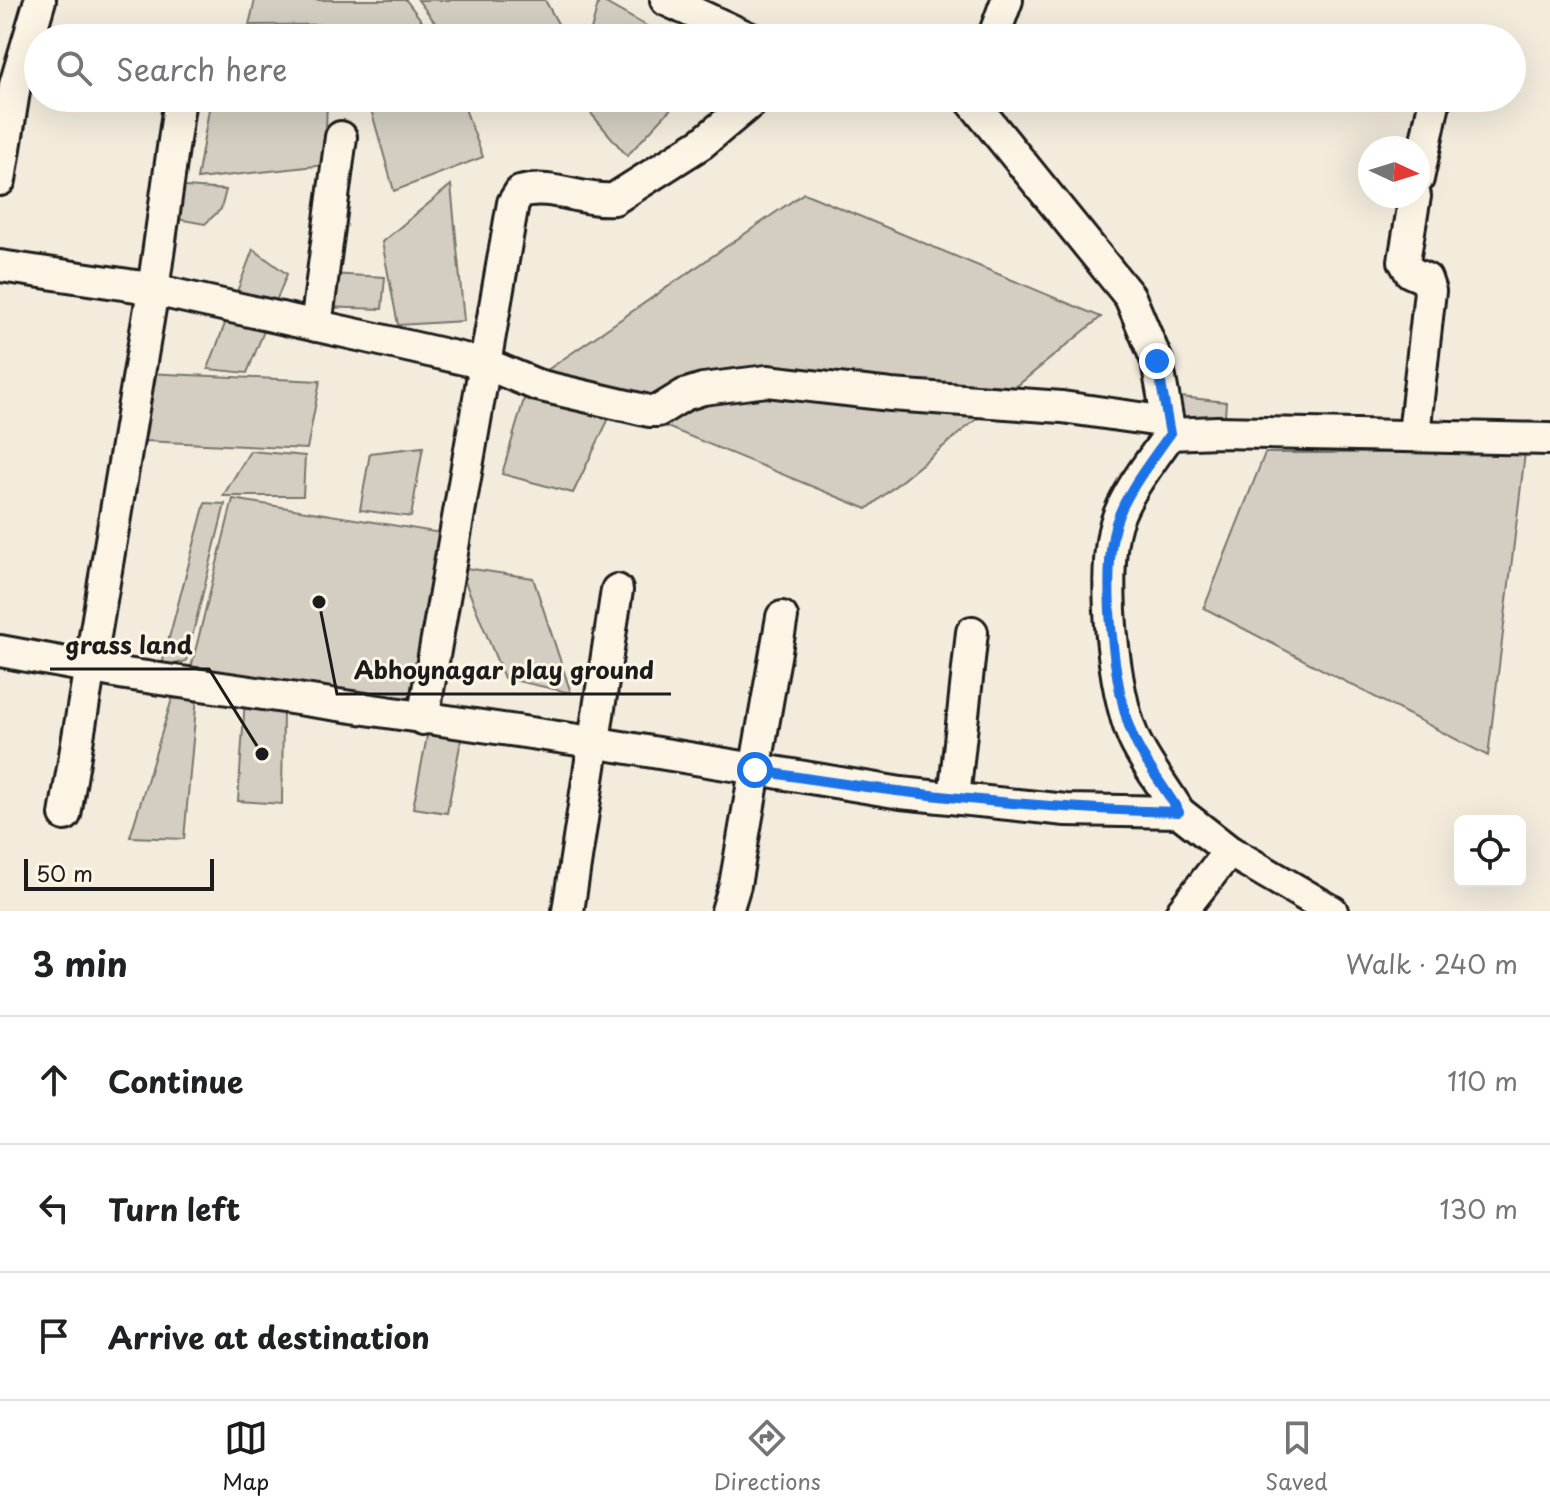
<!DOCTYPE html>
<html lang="en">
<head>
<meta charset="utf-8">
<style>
  :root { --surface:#fff; --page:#f6f6f6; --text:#202124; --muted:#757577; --line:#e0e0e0; --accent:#1c1c1c }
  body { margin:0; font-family:"Playpen Sans",sans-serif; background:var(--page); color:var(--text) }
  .controls { position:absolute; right:24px; bottom:24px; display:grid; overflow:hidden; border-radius:12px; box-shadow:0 8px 32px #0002 }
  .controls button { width:72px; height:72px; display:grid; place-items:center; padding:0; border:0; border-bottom:2px solid var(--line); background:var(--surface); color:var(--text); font:40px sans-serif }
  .compass { position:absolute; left:1358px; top:136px; width:72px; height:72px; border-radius:50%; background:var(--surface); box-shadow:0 8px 32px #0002; rotate:94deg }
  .scale { position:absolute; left:24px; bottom:20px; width:190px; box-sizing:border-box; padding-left:8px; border:4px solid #1c1c1c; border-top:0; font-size:22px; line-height:28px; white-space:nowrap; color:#1c1c1c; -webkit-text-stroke:6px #fcf5e5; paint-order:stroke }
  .stop { position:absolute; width:24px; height:24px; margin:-18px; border:6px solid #1a73e8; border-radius:50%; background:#fff }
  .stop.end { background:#1a73e8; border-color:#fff; box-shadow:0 2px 8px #0008 }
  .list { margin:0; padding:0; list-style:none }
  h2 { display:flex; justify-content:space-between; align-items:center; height:104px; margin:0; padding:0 32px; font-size:34px }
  h2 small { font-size:26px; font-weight:400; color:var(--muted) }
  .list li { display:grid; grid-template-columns:52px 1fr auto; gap:24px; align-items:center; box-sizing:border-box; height:128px; padding:0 32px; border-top:2px solid var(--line) }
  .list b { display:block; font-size:30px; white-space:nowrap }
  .list em { font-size:26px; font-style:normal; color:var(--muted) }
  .icon { flex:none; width:44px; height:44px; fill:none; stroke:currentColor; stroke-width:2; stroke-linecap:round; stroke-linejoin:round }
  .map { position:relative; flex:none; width:1550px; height:911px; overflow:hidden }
  .search { position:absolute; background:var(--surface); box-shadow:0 8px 32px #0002; left:24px; right:24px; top:24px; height:88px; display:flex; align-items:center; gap:20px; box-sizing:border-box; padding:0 28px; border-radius:44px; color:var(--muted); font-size:30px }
  .sheet { height:488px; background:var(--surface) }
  nav { display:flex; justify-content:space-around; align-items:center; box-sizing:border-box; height:112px; border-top:2px solid var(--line); background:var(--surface); font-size:22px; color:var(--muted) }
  nav a { display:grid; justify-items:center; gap:4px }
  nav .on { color:var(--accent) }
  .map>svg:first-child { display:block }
  .green { fill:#d3cec1; stroke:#78756e; stroke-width:2 }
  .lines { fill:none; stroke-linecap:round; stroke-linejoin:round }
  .minor-casing { stroke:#1c1c1c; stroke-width:36 }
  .minor { stroke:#fcf5e5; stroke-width:30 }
  .route { stroke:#1a73e8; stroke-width:10 }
  .leader { fill:none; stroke:#1c1c1c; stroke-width:3 }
  .callout-dot { fill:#1c1c1c; stroke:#fcf5e5; stroke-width:3 }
  .callout-label { font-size:24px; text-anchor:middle; font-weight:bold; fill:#1c1c1c; stroke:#fcf5e5; stroke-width:6; stroke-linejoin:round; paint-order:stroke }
</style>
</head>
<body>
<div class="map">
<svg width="1550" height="911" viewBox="0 0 1550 911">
  <rect width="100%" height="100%" fill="#f3ecdd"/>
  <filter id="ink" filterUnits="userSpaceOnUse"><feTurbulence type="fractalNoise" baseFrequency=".0125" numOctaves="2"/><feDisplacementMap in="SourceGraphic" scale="16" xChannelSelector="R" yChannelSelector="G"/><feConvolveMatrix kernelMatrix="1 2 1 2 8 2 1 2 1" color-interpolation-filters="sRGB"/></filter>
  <g filter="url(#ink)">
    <g class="green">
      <polygon points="255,0 406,0 424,24 249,25"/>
      <polygon points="418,0 545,0 562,31 440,29"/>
      <polygon points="599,0 600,0 668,38 589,38"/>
      <polygon points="229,27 313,30 312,38 218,38"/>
      <polygon points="211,98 327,98 325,165 197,179"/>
      <polygon points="461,98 483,157 394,191 370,106"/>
      <polygon points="578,98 681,98 627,156"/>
      <polygon points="451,185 464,321 398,325 382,242"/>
      <polygon points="172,186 226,190 221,209 205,224 166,217"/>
      <polygon points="804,193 1101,317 867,509 540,375"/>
      <polygon points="253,249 287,274 247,373 208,369"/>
      <polygon points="328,274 385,277 382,309 321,307"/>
      <polygon points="145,373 320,381 307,449 145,441"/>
      <polygon points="527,389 613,410 573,493 502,474"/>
      <polygon points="1181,397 1226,402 1224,429 1177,429"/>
      <polygon points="423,447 411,517 360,510 370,453"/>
      <polygon points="250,451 305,456 303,496 223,496"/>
      <polygon points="1265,453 1525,453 1488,756 1204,608"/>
      <polygon points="233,499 441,533 413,715 190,672"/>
      <polygon points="205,503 225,504 186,661 161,668"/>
      <polygon points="459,567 533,578 571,693 504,678"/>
      <polygon points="197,696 184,839 130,837 172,699"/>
      <polygon points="245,699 283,706 282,804 238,801"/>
      <polygon points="429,726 463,730 447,813 413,808"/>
    </g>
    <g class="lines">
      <g class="minor-casing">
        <g id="minor">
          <polyline points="666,0 749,38"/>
          <polyline points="993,38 1007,0"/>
          <polyline points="969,98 1130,297 1157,361 1170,434"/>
          <polyline points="1418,179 1435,98"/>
          <polyline points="0,180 15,85 40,0"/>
          <polyline points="0,266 136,286 363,336 486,364 537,385 649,411 658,411 684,395 703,389 767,381 891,395 1062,407 1168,422"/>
          <polyline points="316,326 341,137"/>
          <polyline points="1414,434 1430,291 1426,279 1410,272 1404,261 1415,196"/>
          <path d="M0,651L126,674L592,742L901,793L1066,810L1179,812C1165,788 1146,765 1134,739C1113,693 1101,571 1116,523C1126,492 1152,460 1170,434L1217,432L1550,439"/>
          <path d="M423,719L513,203L520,192C552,183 582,202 614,199L702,143L756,98"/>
          <polyline points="954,798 972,632"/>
          <polyline points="1179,812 1229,851 1332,911"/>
          <polyline points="65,815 153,290 180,98"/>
          <polyline points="568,911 617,590"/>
          <polyline points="727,911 735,885 782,617"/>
          <polyline points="1182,911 1229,851"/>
        </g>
      </g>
      <use href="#minor" class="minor"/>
    </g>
  </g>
  <g class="lines" filter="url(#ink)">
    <path class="route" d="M755,770C896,794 1037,809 1179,812C1165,788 1146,765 1134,739C1113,693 1101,571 1116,523C1126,492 1152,460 1170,434L1157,361"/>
  </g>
  <path class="leader" d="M262 754L209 669H50M319 602L337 694H671"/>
  <g class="callout-dot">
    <circle cx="262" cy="754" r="8"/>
    <circle cx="319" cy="602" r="8"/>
  </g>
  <g class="callout-label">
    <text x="129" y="654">grass land</text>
    <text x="504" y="679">Abhoynagar play ground</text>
  </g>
</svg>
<div class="controls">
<button><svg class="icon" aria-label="locate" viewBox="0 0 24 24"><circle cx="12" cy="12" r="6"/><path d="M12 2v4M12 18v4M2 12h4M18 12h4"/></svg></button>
</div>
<svg class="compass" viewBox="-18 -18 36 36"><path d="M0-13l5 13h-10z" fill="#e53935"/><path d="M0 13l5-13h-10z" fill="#757577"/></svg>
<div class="scale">50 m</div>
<div class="stop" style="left:755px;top:770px"></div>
<div class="stop end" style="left:1157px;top:361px"></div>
<div class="search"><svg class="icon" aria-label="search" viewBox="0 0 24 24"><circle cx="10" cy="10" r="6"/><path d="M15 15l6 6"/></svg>Search here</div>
</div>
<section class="sheet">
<h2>3 min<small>Walk · 240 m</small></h2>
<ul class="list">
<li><svg class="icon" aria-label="ahead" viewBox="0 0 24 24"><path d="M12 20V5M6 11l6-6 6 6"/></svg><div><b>Continue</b></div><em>110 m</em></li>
<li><svg class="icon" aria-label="left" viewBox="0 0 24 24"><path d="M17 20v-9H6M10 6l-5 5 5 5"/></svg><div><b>Turn left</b></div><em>130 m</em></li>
<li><svg class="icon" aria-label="arrive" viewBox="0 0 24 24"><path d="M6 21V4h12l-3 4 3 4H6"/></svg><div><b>Arrive at destination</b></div></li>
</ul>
</section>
<nav>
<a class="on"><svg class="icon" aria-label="map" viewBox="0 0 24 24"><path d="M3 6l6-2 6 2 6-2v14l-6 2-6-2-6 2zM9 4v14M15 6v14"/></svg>Map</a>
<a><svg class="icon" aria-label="directions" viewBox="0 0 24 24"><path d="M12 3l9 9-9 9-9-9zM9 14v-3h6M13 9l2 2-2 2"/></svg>Directions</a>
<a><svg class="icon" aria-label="saved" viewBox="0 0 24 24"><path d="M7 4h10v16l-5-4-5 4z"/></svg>Saved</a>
</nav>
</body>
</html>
